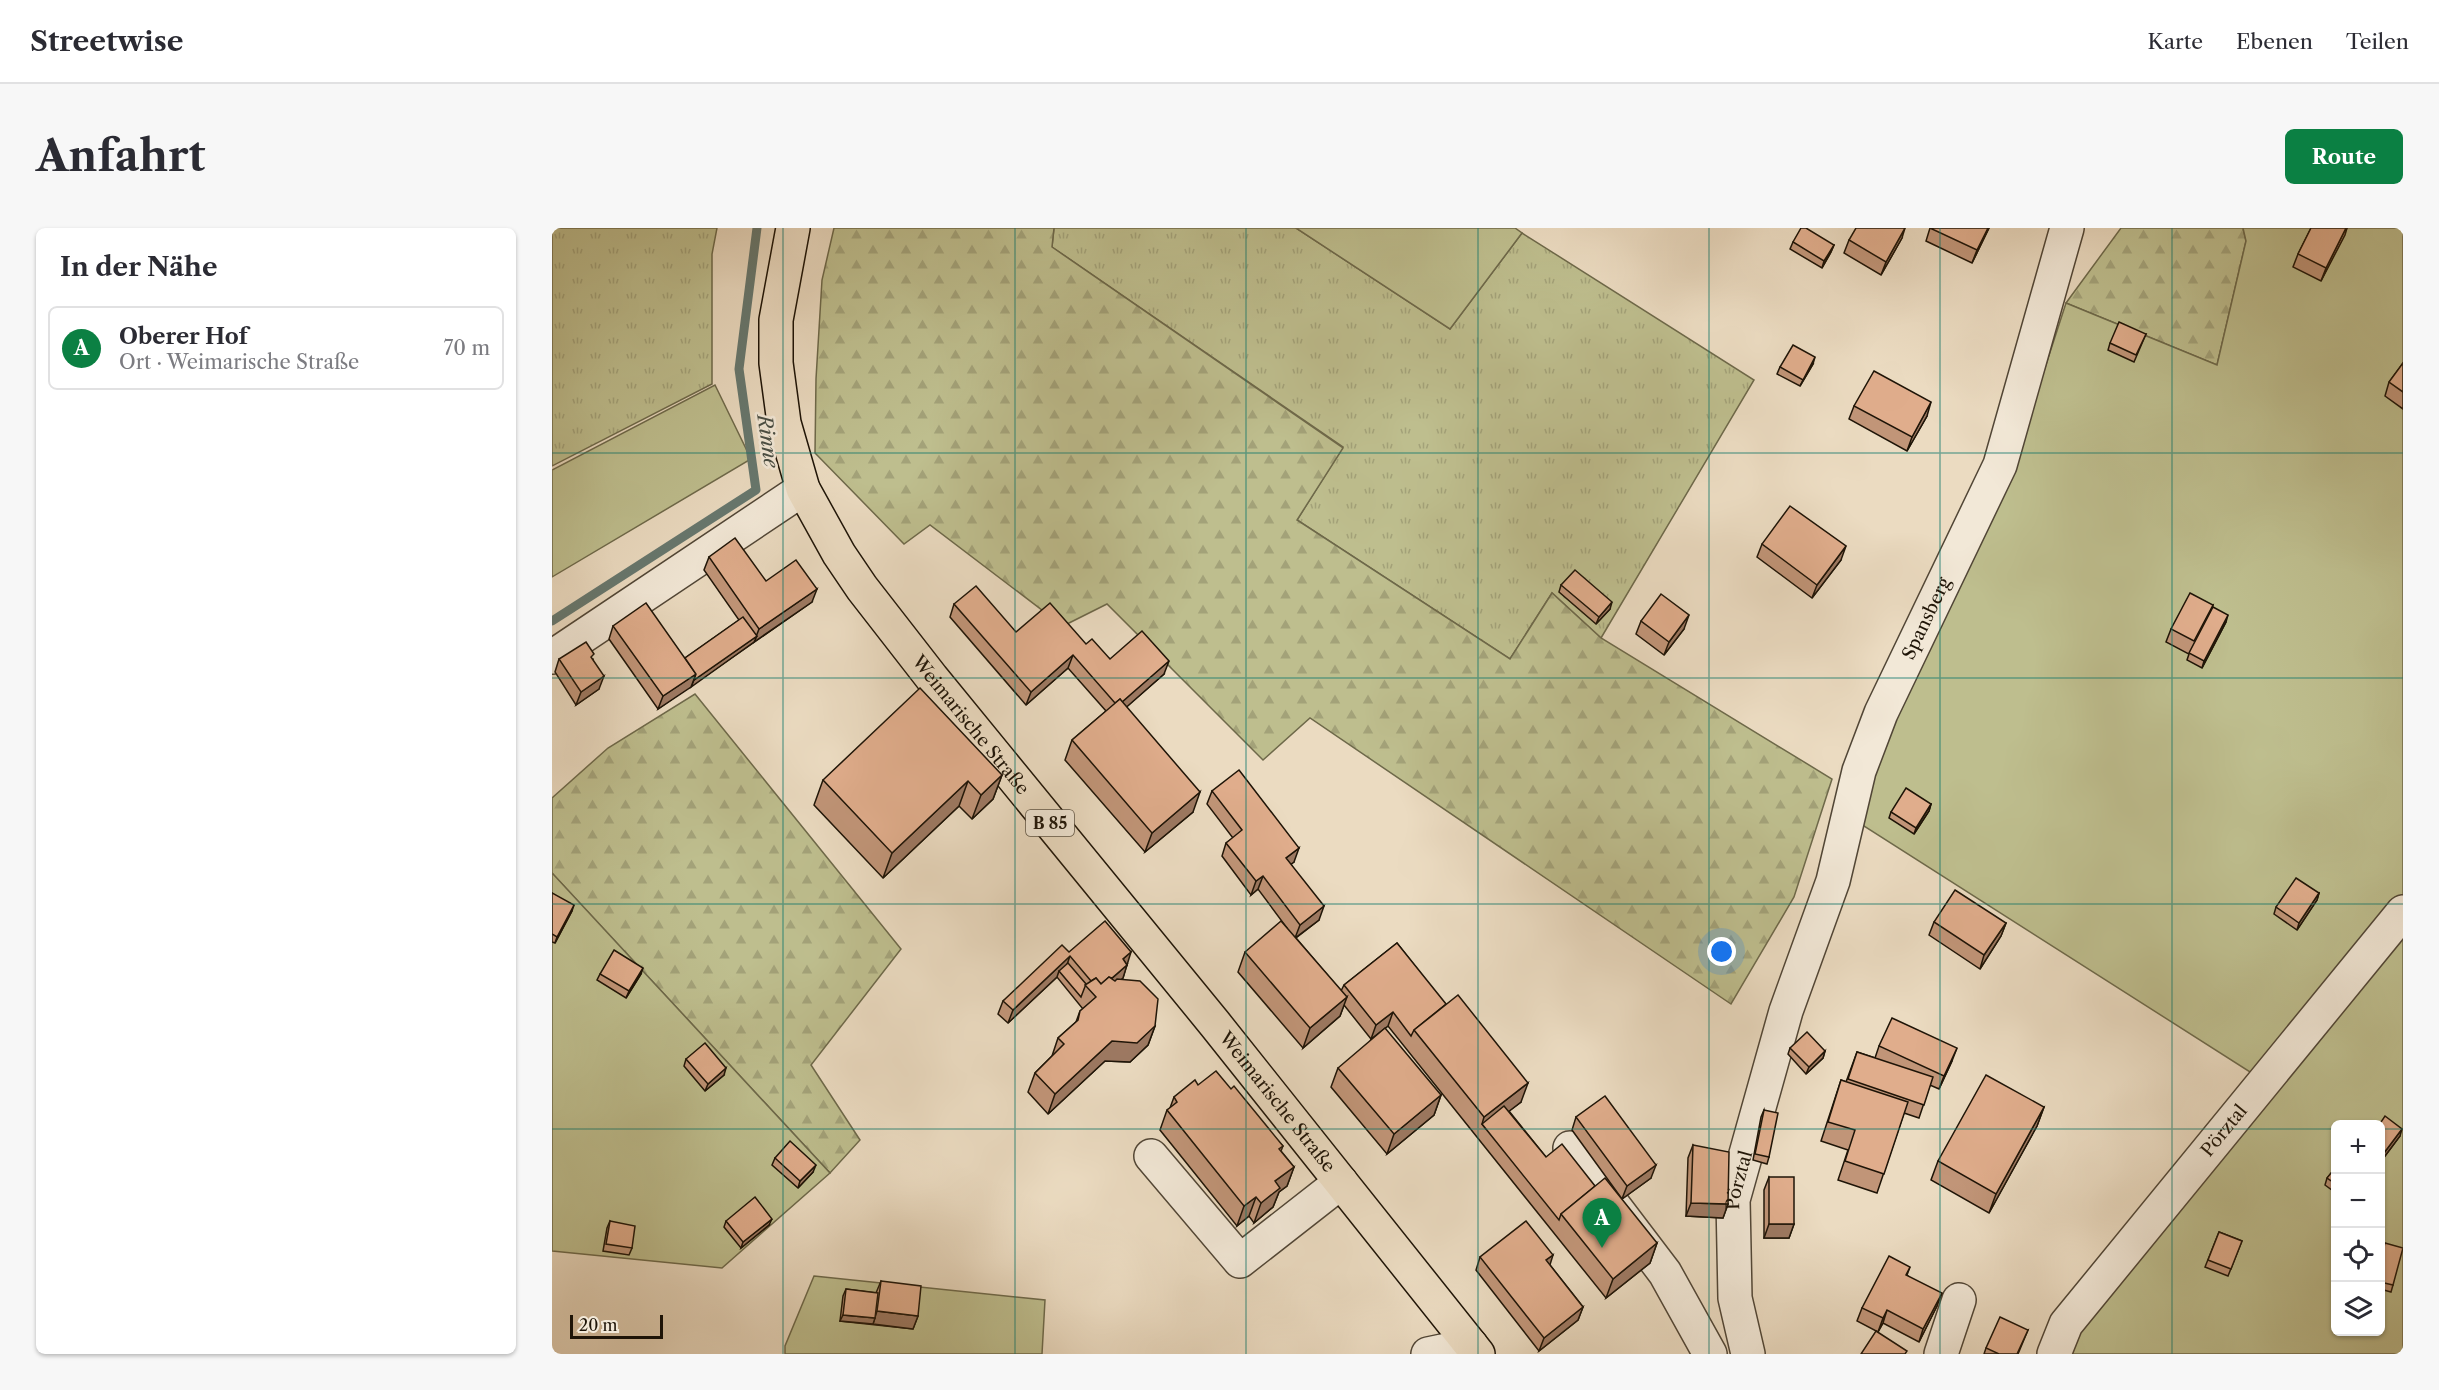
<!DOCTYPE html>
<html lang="de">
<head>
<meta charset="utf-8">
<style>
  :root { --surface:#fff; --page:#f7f7f7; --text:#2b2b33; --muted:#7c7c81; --line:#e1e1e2; --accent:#0b8043 }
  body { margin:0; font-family:"Libre Caslon Text",serif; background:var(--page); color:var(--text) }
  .controls { position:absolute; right:18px; bottom:18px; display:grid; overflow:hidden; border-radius:9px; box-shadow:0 2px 4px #0004 }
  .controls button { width:54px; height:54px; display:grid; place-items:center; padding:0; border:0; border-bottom:2px solid var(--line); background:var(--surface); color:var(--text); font:30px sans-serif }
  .scale { position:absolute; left:18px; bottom:15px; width:93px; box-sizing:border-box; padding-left:6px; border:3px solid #1e1407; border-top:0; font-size:16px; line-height:21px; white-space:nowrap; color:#1e1407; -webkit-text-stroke:4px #f2e8d7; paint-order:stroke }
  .you { position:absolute; left:1170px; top:724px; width:21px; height:21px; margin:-15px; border:4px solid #fff; border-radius:50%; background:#1a73e8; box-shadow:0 0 0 9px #1a73e833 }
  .badge { display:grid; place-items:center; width:39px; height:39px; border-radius:50%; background:var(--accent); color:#fff; font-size:20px; font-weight:700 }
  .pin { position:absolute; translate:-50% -50px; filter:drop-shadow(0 2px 3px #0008) }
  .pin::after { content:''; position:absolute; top:32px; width:21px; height:18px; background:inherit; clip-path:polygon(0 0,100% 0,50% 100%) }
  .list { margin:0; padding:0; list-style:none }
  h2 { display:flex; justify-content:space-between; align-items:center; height:78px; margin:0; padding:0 24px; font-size:26px }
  h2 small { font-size:20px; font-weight:400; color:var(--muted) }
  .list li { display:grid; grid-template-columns:39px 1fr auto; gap:18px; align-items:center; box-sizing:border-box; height:84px; margin:0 12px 12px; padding:0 12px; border:2px solid var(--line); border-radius:9px }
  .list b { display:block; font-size:22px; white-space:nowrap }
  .list p { margin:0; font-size:20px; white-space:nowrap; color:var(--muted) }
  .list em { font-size:20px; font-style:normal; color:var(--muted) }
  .icon { flex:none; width:33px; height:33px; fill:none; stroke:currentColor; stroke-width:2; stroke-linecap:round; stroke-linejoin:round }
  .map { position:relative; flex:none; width:1851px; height:1126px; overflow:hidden; border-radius:9px }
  header { display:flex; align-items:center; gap:36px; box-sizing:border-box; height:84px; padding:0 30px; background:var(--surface); border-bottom:2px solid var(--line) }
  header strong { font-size:28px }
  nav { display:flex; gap:33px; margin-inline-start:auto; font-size:21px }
  .intro { display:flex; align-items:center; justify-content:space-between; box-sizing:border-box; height:144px; padding:0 36px }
  h1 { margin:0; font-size:42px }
  .button { padding:15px 27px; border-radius:9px; background:var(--accent); color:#fff; font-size:21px; font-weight:700 }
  main { display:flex; gap:36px; padding:0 36px }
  aside { flex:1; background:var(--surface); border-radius:9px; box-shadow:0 2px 4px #0004 }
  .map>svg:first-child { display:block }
  .grass { fill:url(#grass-tufts); stroke:#6e694a; stroke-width:1.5 }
  .forest { fill:url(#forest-firs); stroke:#6e694a; stroke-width:1.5 }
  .garden { fill:#bebe8e; stroke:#6e694a; stroke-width:1.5; fill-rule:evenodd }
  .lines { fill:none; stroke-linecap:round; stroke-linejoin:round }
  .stream { stroke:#67786f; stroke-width:9 }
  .minor-casing { stroke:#514636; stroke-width:36 }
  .major-casing { stroke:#1e1407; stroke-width:36 }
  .minor { stroke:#f2e8d7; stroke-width:33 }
  .major { stroke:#ebdbc1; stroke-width:33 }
  .wall { fill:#c19578; stroke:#1e1407; stroke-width:1.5 }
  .shaded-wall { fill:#9d7962; stroke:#1e1407; stroke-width:1.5 }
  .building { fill:#e0ad8c; stroke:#1e1407; stroke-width:1.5 }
  .grid { fill:none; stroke:#0f766e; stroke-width:1.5; stroke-opacity:0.55 }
  .labels { text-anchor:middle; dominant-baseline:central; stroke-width:5; stroke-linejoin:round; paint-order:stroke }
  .shield { fill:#f2e8d7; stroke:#5e5445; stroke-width:1.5 }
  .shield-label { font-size:16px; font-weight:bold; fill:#1e1407 }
  .street-label { font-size:18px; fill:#1e1407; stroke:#f2e8d7 }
  .water-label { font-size:20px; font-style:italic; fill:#494e44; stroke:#f2e8d7 }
</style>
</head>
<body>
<header>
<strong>Streetwise</strong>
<nav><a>Karte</a><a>Ebenen</a><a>Teilen</a></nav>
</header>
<div class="intro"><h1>Anfahrt</h1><a class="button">Route</a></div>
<main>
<aside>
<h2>In der Nähe<small></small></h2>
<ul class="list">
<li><span class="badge">A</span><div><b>Oberer Hof</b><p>Ort · Weimarische Straße</p></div><em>70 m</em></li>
</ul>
</aside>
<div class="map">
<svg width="1851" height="1126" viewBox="0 0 1851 1126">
  <defs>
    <pattern id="grass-tufts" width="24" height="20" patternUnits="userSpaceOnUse" patternTransform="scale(1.5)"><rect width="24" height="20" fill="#bebe8e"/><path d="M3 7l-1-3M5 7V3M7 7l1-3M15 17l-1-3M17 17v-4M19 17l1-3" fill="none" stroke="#a3a279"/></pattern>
    <pattern id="forest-firs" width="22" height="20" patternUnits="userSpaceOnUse" patternTransform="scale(1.5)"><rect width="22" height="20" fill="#bebe8e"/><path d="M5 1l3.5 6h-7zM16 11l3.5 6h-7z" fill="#a3a279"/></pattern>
  </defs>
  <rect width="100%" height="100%" fill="#ebdbc1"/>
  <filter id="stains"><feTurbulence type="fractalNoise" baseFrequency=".00333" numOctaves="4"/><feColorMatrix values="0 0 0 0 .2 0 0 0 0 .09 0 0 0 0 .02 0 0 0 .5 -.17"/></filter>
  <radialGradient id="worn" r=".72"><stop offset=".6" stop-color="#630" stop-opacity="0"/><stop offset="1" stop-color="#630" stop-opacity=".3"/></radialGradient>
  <g class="grass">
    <polygon points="0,0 165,0 160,26 160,156 0,238"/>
    <polygon points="502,0 744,0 898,101 970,5 1202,152 1049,410 1000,365 958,431 745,292 791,219 500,19"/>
  </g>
  <g class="forest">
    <polygon points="282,0 502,0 500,19 791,220 745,292 958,431 1000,365 1049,410 1280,551 1242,669 1179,776 758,490 711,532 555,376 511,398 378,297 352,316 263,225 264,151 270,52"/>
    <polygon points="1569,0 1691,0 1694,13 1665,137 1514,75"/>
    <polygon points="143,466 349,721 259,837 308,912 278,945 0,645 0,570 56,520"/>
  </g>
  <g class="garden">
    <polygon points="744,0 963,0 970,5 898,101"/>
    <path d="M1691,0H1851V1126H1513L1519,1109L1717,856L1304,593L1338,491L1455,257L1514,75L1665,137L1694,13ZM1784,896H1828V1104H1784Z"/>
    <polygon points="163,157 199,231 0,349 0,242"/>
    <polygon points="0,645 278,945 170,1040 0,1023"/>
    <polygon points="262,1048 493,1072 490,1126 233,1126 233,1118"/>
  </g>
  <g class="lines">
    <polyline class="stream" points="0,393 204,262 187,141 205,0"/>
    <g class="minor-casing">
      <g id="minor">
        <polyline points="0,429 251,261"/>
        <polyline points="1018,920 1113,1045 1158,1126"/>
        <polyline points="599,928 688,1033 789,954"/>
        <polyline points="876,1126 919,1117"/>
        <path id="s1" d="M1196,1126L1183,1070L1181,972L1234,783L1281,653L1307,543L1329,485L1448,237L1515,0"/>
        <polyline points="1389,1126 1407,1072"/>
        <path id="s2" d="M1502,1126L1514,1096L1851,684"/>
      </g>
    </g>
    <g class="major-casing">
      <g id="major">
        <path id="s3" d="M241,0L224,92V135L232,195L251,261L287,326L310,360L380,450L663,796L926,1126"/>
      </g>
    </g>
    <use href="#minor" class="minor"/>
    <use href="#major" class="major"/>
  </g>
  <g class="wall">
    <polygon points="1378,0 1437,0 1420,35 1374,13"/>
    <polygon points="1759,0 1795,0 1769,53 1741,39 1746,26"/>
    <polygon points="1350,10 1329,47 1292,25 1297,12"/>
    <polygon points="1241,14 1282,17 1279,24 1270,40 1238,21"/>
    <polygon points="1594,106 1582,134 1556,122 1558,115"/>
    <polygon points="1851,135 1851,181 1833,168 1837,154"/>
    <polygon points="1261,136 1248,158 1225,146 1228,139"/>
    <polygon points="1302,178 1375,188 1355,223 1297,191"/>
    <polygon points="1210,316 1289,332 1260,370 1205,329"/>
    <polygon points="157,329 214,353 260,374 106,481 57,411 61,398 133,430 187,392 152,342"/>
    <polygon points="1009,357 1058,381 1044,396 1007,364"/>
    <polygon points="402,376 464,404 534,416 558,431 612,446 574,479 641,584 593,624 513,532 520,512 554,483 516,440 474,477 398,389"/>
    <polygon points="1661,377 1659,384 1674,394 1650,440 1635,432 1637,426 1614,414 1619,401"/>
    <polygon points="1089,393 1132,401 1112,427 1084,406"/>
    <polygon points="7,431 41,431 47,461 24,477 3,444"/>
    <polygon points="450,547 441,571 420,591 407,578 331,650 262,577 271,552"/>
    <polygon points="660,563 742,634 739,636 767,692 744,710 789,763 792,757 845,715 969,874 957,883 994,929 1043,958 1105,1015 1098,1035 1054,1070 836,798 819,811 792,777 788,788 751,820 686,744 693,724 735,700 706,661 699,667 670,628 674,615 681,610 655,576"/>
    <polygon points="1379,576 1377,583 1362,606 1337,590 1339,584"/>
    <polygon points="0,665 20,683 3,715 0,714"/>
    <polygon points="1767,665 1765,672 1745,702 1722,686 1724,679"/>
    <polygon points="1382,694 1454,695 1449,708 1428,741 1377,707"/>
    <polygon points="517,724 575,736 571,750 569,751 603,798 596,817 578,834 553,833 496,886 476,864 483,845 500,828 506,810 524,794 528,783 531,781 505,749 456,795 446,786 451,773"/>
    <polygon points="48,746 89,746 74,770 45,752"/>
    <polygon points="1327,818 1400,833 1387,861 1378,857 1367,890 1352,885 1325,965 1286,952 1296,922 1269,913 1289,852 1294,854 1305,824 1323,830"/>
    <polygon points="1238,820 1273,823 1271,830 1254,846 1236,826"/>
    <polygon points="134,831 172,847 153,863 132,838"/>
    <polygon points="786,840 889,867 882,887 835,926 779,859"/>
    <polygon points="646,857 679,861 731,918 729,923 742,939 735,958 727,964 721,979 702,995 697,988 685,998 608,902 615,882 618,880 622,869"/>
    <polygon points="1492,879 1485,898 1437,985 1379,952 1386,933"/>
    <polygon points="1212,882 1217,929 1215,936 1201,932 1209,889"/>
    <polygon points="1024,889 1099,950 1070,971 1020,902"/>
    <polygon points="1828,897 1848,908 1830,932 1828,931"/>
    <polygon points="1141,917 1176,976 1171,990 1134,988 1136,930"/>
    <polygon points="223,930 261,944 246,960 220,937"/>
    <polygon points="1784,939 1784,965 1773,957 1775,950"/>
    <polygon points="1217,949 1242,996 1237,1010 1212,1010 1212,962"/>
    <polygon points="58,993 80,1020 77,1027 51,1023 55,1000"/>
    <polygon points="174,993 217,997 189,1020 172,999"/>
    <polygon points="1667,1004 1690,1013 1676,1048 1653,1039"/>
    <polygon points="1833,1015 1841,1057 1839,1064 1828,1061 1828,1032"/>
    <polygon points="928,1029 998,1037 1031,1079 1026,1092 987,1123 924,1042"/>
    <polygon points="1358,1039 1355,1047 1385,1078 1367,1114 1331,1095 1326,1104 1305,1093 1310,1080"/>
    <polygon points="329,1053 366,1088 361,1101 288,1093 291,1068 294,1061 324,1065"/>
    <polygon points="1476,1102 1466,1126 1432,1126 1434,1120"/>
  </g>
  <g class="shaded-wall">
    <polygon points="1353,0 1350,10 1329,47 1334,34"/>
    <polygon points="1436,0 1437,0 1420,35 1425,22"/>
    <polygon points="1794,0 1795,0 1793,7 1769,53 1774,40"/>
    <polygon points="1282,17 1279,24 1270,40 1272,33"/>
    <polygon points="1263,129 1261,136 1248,158 1251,152"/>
    <polygon points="1379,174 1375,188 1355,223 1360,209"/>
    <polygon points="1294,318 1289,332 1260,370 1265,357"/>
    <polygon points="265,361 260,374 202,414 207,401"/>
    <polygon points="1060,374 1058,381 1044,396 1047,389"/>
    <polygon points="1137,387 1132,401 1112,427 1117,414"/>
    <polygon points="1676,387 1674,394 1650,440 1652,433"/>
    <polygon points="205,408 202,414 139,459 142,452"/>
    <polygon points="521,427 516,440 474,477 479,464"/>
    <polygon points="617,433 612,446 561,491 565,477"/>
    <polygon points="144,446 139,459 106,481 111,468"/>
    <polygon points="52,448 47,461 24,477 29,464"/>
    <polygon points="450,547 441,571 420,591 429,567"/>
    <polygon points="416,553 407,578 331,650 340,625"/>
    <polygon points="648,564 641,584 593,624 600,605"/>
    <polygon points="1379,576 1377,583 1362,606 1364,600"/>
    <polygon points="747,620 742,634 730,643 734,630"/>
    <polygon points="711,648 706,661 699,667 704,653"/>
    <polygon points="1767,665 1765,672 1745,702 1747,695"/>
    <polygon points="22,677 20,683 3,715 5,709"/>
    <polygon points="772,678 767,692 743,710 748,697"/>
    <polygon points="1454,695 1449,708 1428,741 1432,727"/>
    <polygon points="579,724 575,737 571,731"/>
    <polygon points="518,728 513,742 507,743 505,749 456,795 461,782"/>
    <polygon points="575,737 571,750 542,775 547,762"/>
    <polygon points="91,740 89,746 74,770 77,763"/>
    <polygon points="795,769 788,788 751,820 758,800"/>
    <polygon points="841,784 836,798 819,811 824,797"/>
    <polygon points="603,798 596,817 578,834 553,833 496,886 503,866 560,813"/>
    <polygon points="1405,820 1400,833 1387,861 1392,848"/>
    <polygon points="1273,823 1271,830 1254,846 1257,839"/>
    <polygon points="174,840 172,847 153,863 156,856"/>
    <polygon points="976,855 969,874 934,901 930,896 932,889"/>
    <polygon points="889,867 882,887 835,926 842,906"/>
    <polygon points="1492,879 1485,898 1437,985 1444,966"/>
    <polygon points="1850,901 1848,908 1830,932 1832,925"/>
    <polygon points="264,937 261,944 246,960 248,953"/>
    <polygon points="1104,937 1099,950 1070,971 1075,958"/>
    <polygon points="742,939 735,958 727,964 721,979 702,995 709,975 723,953"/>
    <polygon points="704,969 697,988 685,998 692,978"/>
    <polygon points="1139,975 1176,976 1171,990 1134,988"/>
    <polygon points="220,991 217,997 189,1020 191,1014"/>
    <polygon points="1217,996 1242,996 1237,1010 1212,1010"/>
    <polygon points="1105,1015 1098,1035 1054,1070 1061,1051"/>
    <polygon points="1001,1027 997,1040 994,1032"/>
    <polygon points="1390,1065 1385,1078 1367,1114 1371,1101"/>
    <polygon points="1031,1079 1026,1092 987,1123 992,1110"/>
    <polygon points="1335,1082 1331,1095 1326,1104 1331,1090"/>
    <polygon points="325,1083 366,1088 361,1101 321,1096"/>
    <polygon points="291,1087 323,1090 321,1096 288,1093"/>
  </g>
  <g class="building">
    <polygon points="1249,0 1254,0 1282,17 1272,33 1241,14"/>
    <polygon points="1304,0 1353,0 1334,34 1297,12"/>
    <polygon points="1378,0 1436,0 1425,22"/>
    <polygon points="1759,0 1794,0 1774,40 1746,26"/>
    <polygon points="1567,94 1594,106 1584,127 1558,115"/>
    <polygon points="1241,117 1263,129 1251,152 1228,139"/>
    <polygon points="1851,135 1851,164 1837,154"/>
    <polygon points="1322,143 1379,174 1360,209 1302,178"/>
    <polygon points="1238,278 1294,318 1265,357 1210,316"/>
    <polygon points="183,310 214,353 244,332 265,361 207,401 157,329"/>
    <polygon points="1023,342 1060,374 1047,389 1009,357"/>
    <polygon points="424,358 464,404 498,375 534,416 540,411 558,431 590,403 617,433 570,474 568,471 563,475 521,427 479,464 402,376"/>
    <polygon points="1638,365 1661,377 1642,413 1619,401"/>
    <polygon points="1109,366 1137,387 1117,414 1089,393"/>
    <polygon points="94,375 144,446 111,468 61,398"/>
    <polygon points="1661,379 1676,387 1652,433 1637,425"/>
    <polygon points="191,389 205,408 142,452 144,446 133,430"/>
    <polygon points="34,414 42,426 39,429 52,448 29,464 7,431"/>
    <polygon points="368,460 450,547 429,567 416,553 340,625 271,552"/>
    <polygon points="568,471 648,564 600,605 520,512"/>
    <polygon points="687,542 747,620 734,630 772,678 748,697 711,648 704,653 674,615 690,602 660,563"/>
    <polygon points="1354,560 1379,576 1364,600 1339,584"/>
    <polygon points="1744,650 1767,665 1747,695 1724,679"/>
    <polygon points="1403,662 1454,695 1432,727 1382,694"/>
    <polygon points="0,665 22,677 5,709 0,706"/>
    <polygon points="553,693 579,724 571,731 575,737 560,750 557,749 549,756 544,750 539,753 518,728 461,782 451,773 510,717 517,724"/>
    <polygon points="729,693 795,769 758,800 693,724"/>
    <polygon points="845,715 894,776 862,802 859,808 841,784 824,797 792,757"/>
    <polygon points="62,722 91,740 77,763 48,746"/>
    <polygon points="516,735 534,756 529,769 507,743"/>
    <polygon points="557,749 563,753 565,751 588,753 606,771 603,798 585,815 560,813 503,866 483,845 512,816 506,810 526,792 528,783 544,769 533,757 544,750 549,756"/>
    <polygon points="906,767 976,855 932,889 862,802"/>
    <polygon points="1340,790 1405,820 1392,848 1327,818"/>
    <polygon points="833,800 889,867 842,906 786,840"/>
    <polygon points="1255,804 1273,823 1257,839 1238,820"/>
    <polygon points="153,815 174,840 156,856 134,831"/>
    <polygon points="1305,824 1381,849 1372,877 1296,851"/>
    <polygon points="664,843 679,861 682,858 731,918 727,921 742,939 723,953 728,960 709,975 704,969 692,978 615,882 625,874 622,869 643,852 646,857"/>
    <polygon points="1434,847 1492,879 1444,966 1386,933"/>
    <polygon points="1289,852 1356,874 1332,946 1293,933 1303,902 1276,894"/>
    <polygon points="1053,868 1104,937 1075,958 1024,889"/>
    <polygon points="952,878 994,929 1010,916 1043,958 1009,986 1007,992 930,896"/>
    <polygon points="1212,882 1226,885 1217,929 1203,926"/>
    <polygon points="1833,888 1850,901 1832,925 1828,922 1828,897 1827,897"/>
    <polygon points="238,913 264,937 248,953 223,930"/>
    <polygon points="1141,917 1177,924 1176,976 1139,975"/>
    <polygon points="1784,939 1784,956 1775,950"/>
    <rect x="1217" y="949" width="25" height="47"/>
    <polygon points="1053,950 1105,1015 1061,1051 1009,986"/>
    <polygon points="203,969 220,991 191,1014 174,993"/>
    <polygon points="58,993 83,998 80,1020 54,1016"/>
    <polygon points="974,993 1001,1027 994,1032 1031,1079 992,1110 928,1029"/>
    <polygon points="1667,1004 1690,1013 1679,1041 1656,1032"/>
    <polygon points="1833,1015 1851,1020 1841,1057 1828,1054 1828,1034"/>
    <polygon points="1337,1028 1358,1039 1354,1047 1390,1065 1371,1101 1335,1082 1331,1090 1310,1080"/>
    <polygon points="329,1053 369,1058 366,1088 325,1083"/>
    <polygon points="294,1061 326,1065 323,1090 291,1087"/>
    <polygon points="1448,1089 1476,1102 1465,1126 1447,1126 1434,1120"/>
    <polygon points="1324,1103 1355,1123 1353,1126 1309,1126"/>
  </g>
  <path class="grid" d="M231,0V1126M463,0V1126M694,0V1126M926,0V1126M1157,0V1126M1388,0V1126M1620,0V1126M0,225H1851M0,450H1851M0,676H1851M0,901H1784M1828,901H1851"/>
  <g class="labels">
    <rect class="shield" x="474" y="582" width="48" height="26" rx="4.5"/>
    <g class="shield-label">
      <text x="498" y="595">B 85</text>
    </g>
    <g class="street-label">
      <text stroke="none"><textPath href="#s1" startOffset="770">Spansberg</textPath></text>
      <text stroke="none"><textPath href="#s3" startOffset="556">Weimarische Straße</textPath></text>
      <text stroke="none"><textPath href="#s3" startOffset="1042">Weimarische Straße</textPath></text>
      <text stroke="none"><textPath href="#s2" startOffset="282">Pörztal</textPath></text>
      <text stroke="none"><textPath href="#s1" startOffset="176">Pörztal</textPath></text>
    </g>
    <g class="water-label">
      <text transform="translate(216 213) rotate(82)">Rinne</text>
    </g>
  </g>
  <rect width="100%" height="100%" filter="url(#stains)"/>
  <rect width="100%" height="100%" fill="url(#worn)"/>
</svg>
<div class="controls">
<button>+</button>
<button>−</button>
<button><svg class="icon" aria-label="locate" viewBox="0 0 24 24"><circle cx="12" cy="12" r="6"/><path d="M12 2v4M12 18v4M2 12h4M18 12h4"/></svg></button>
<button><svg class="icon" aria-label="layers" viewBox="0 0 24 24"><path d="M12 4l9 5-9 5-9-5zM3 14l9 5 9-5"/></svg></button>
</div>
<div class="scale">20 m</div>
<div class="you"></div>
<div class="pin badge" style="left:1050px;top:1020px">A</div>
</div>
</main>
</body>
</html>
